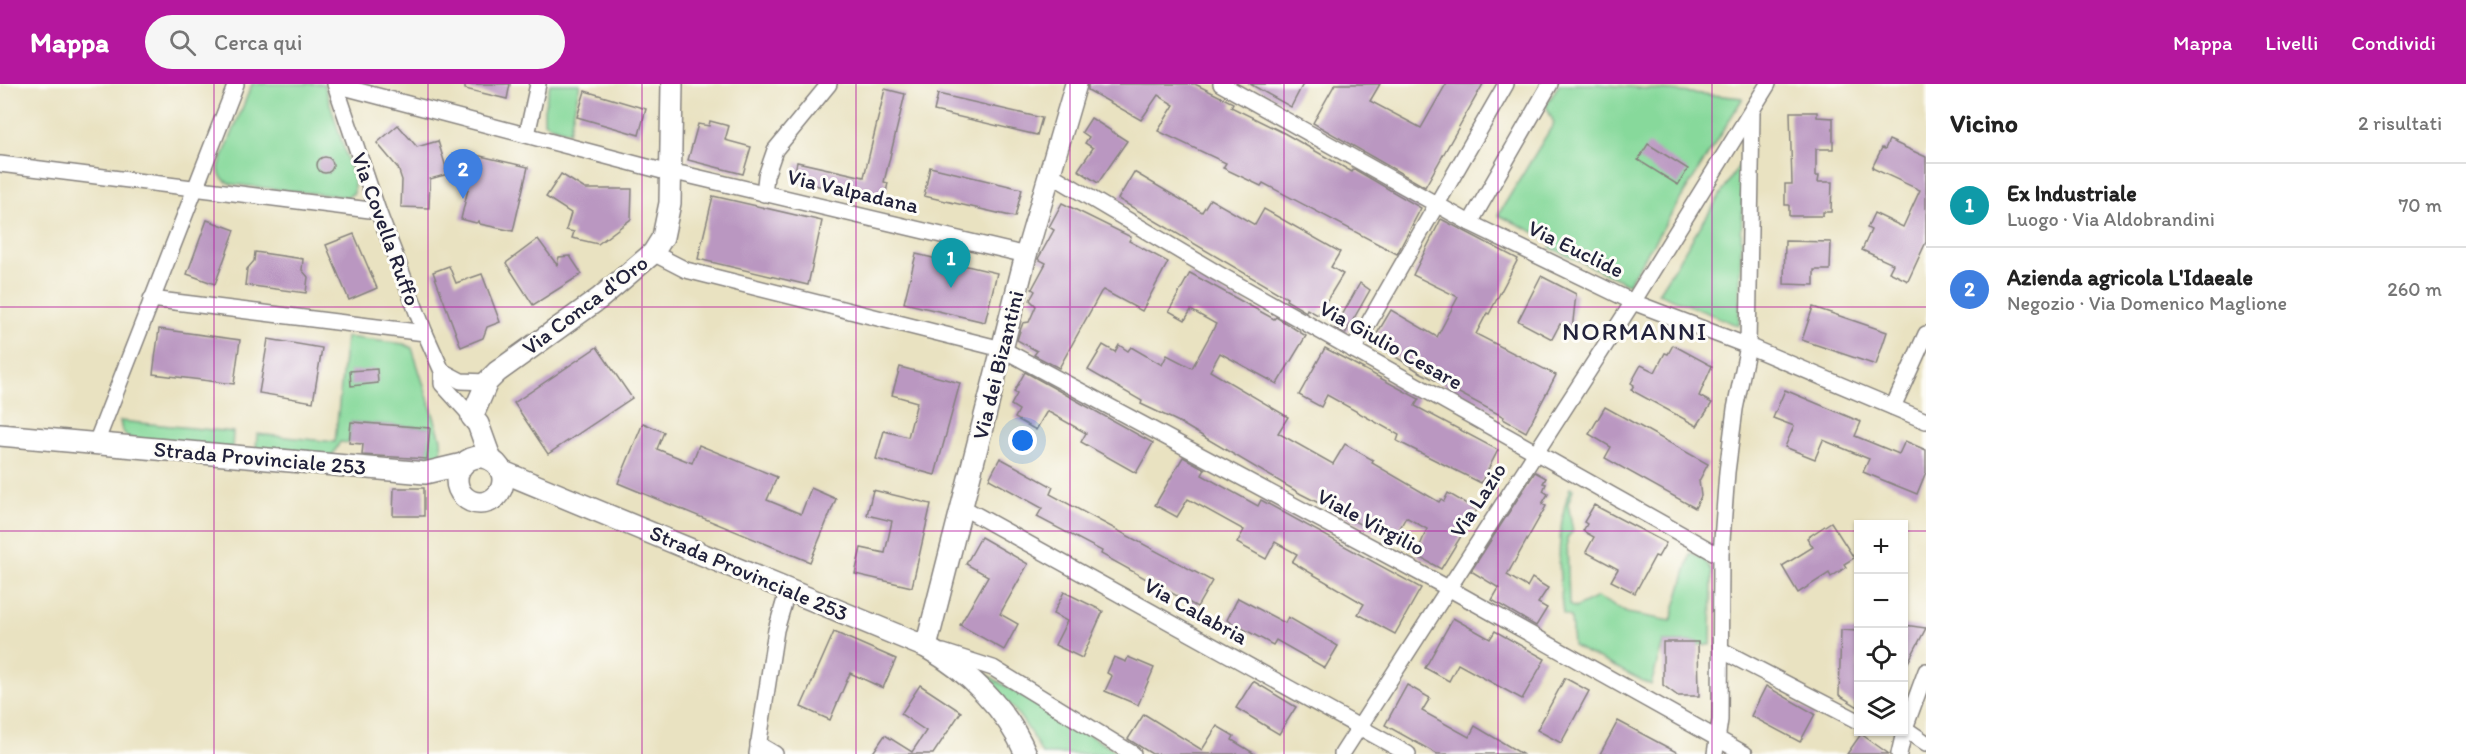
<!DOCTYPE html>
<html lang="it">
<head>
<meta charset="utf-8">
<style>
  :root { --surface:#fff; --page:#f6f6f6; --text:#222; --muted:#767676; --line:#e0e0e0; --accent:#b5179e }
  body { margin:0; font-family:Itim,sans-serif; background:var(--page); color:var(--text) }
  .controls { position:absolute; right:18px; bottom:18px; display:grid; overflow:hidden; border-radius:0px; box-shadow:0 2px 4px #0004 }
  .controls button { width:54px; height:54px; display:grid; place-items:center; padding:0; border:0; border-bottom:2px solid var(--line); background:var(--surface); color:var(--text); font:30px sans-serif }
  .you { position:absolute; left:1023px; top:357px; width:21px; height:21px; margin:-15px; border:4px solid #fff; border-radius:50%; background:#1a73e8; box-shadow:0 0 0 9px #1a73e833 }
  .badge { display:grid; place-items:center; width:39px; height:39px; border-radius:50%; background:var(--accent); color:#fff; font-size:20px; font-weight:700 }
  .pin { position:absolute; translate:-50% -50px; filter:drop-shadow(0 2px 3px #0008) }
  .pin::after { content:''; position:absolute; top:32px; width:21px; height:18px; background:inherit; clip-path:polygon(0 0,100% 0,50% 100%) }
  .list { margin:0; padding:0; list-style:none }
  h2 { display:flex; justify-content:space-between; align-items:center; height:78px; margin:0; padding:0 24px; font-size:26px }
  h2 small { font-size:20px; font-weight:400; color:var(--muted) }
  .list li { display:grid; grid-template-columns:39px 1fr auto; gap:18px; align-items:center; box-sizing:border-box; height:84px; padding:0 24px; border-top:2px solid var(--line) }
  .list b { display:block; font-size:22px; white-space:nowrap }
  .list p { margin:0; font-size:20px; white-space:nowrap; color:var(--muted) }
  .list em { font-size:20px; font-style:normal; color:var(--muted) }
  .icon { flex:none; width:33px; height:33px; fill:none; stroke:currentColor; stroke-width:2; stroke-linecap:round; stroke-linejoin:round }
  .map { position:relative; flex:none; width:1926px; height:670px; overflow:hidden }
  header { display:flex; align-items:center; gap:36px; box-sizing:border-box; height:84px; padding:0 30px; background:var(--accent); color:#fff }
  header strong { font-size:28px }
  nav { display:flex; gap:33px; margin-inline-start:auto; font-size:21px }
  .search { width:420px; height:54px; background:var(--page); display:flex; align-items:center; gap:15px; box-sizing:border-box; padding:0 21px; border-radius:33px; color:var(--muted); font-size:22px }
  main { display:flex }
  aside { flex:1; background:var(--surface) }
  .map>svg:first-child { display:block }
  .green { fill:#87d99b; stroke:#547e6b; stroke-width:1.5 }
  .building { fill:#ba97c1 }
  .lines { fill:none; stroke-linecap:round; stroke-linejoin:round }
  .street-casing { stroke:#86827e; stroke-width:18 }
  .secondary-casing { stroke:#86827e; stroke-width:24 }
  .street { stroke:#fff; stroke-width:15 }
  .secondary { stroke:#fff; stroke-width:21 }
  .grid { fill:none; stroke:#b5179e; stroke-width:1.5; stroke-opacity:0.55 }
  .labels { text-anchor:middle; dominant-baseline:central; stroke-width:6; stroke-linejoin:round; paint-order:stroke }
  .street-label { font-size:22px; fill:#22223b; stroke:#fdfcf7 }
  .quarter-label { font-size:26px; letter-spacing:1.5px; fill:#22223b; stroke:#fdfcf7 }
</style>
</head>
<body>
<header>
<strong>Mappa</strong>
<div class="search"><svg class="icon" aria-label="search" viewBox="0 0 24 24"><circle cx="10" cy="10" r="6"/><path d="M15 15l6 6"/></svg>Cerca qui</div>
<nav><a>Mappa</a><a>Livelli</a><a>Condividi</a></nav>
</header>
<main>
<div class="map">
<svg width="1926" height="670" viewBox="0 0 1926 670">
  <rect width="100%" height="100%" fill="#fdfcf7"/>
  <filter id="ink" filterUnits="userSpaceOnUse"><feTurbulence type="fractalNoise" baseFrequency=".0167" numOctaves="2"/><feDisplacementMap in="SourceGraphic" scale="12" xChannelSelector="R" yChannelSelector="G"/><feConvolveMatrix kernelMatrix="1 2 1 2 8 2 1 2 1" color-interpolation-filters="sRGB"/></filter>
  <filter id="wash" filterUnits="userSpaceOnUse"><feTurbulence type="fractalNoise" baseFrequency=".008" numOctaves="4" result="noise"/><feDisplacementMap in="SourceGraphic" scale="24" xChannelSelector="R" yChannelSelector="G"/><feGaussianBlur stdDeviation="1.35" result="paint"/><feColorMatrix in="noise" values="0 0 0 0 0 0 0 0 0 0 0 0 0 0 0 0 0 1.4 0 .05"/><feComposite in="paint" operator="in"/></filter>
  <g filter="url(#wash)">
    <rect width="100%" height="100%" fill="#e9e2c1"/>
    <g class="green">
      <path d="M252,0H324L354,97V109L347,113L231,100C222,96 217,90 220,80Z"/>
      <polygon points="550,0 580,0 569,48 553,43 544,38 544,25"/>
      <polygon points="1559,0 1597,0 1743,14 1628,200 1551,164 1549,155 1498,131 1554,39 1546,22"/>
      <polygon points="1743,75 1743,84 1739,242 1658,209"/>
      <polygon points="346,253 404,260 412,264 441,355 442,374 427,380 429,344 351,338 349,359 340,358 332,372 256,367 257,350 335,358"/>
      <polygon points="120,337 233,348 232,365 129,354 122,347"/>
      <path d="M1570,404L1573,405L1568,420L1573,447L1567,454L1569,521L1575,524L1597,513L1627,529L1671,537L1691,469C1702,473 1708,478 1712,489L1711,561H1698V558H1663L1651,601L1573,562L1571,533L1563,530C1558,488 1556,444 1570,404Z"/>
      <path d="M982,588L1121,670H1042C1024,634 1009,617 980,590Z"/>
    </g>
    <g id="blocks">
      <g class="building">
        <polygon points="465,0 510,0 507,15 465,5"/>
        <polygon points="1088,0 1195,0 1233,19 1231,23 1284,49 1352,88 1354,85 1421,124 1397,170 1263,99 1261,102 1223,84 1226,79 1158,47 1174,21 1158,11 1141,36 1088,6"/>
        <polygon points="1250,0 1303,0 1291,23"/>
        <polygon points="1335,0 1380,0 1370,17 1421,44 1446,0 1483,0 1425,103 1313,39"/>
        <polygon points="885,5 905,10 884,98 888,99 884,117 793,96 797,78 864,93"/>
        <polygon points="585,7 646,25 639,51 577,33"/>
        <polygon points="938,10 1042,34 1037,51 934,27"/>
        <polygon points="1790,28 1817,28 1817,33 1833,34 1833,65 1816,65 1816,92 1819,92 1818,98 1832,98 1831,128 1823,128 1823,132 1789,132 1789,121 1785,121 1785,100 1792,100"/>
        <polygon points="1091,34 1127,57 1098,99 1078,86 1093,64 1085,59 1089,53 1082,48"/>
        <polygon points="710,37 729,42 725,56 751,63 743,90 688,76 698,40 709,42"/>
        <polygon points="398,41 417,63 438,57 448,90 430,95 429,124 401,123 402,96 398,84 377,59"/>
        <polygon points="1889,56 1926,73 1926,158 1908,197 1889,188 1893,180 1862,166 1871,146 1867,144 1874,129 1903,143 1920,106 1872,84 1882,64 1885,65"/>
        <polygon points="1648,60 1688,85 1678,101 1638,76"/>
        <polygon points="476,71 528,83 513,147 480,140 479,137 476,139 461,135"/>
        <circle cx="325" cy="81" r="8"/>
        <polygon points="930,83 1022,105 1015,133 924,112"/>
        <polygon points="1134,88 1202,128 1210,115 1255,141 1264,125 1340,168 1331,183 1343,190 1318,231 1307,225 1306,228 1286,216 1287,214 1118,115"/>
        <polygon points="561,90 585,105 632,105 631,135 598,160 572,154 574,148 566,146 571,129 546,113"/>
        <polygon points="713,112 822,137 808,201 698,175"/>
        <polygon points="1062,119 1131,153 1129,157 1168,178 1142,227 1103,206 1101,208 1059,284 1034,271 1037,267 1017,256 1021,244 1023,239 1029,238 1036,222 1030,216 1035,207 1032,205 1046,179 1038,175 1054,146 1049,143"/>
        <polygon points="1441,135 1518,175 1489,230 1487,229 1476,250 1556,291 1526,348 1503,335 1504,333 1418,287 1372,258 1391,226 1437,253 1458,213 1413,191"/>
        <polygon points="207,136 235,146 215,200 187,190"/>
        <polygon points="354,150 377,204 349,216 326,161"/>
        <polygon points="538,155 557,181 559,173 570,172 582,190 533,221 506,179"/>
        <polygon points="1785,157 1831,158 1830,186 1814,186 1814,201 1784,200"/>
        <polygon points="255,168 303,175 302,186 308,193 306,209 245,201 247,185 254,177"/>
        <polygon points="916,170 997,189 985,238 904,219"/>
        <polygon points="449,182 456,199 482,190 500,238 487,243 483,254 461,263 433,188"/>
        <polygon points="1190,189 1274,235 1276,233 1306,252 1277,300 1220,269 1210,287 1288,333 1278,349 1333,380 1345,360 1373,376 1372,379 1439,418 1441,415 1444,417 1448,409 1477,426 1441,485 1416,471 1427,445 1406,433 1393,457 1301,410 1177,337 1141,320 1142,317 1088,286 1103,261 1115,268 1119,261 1128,267 1131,263 1162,281 1167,271 1192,284 1216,240 1191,226 1185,236 1169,227"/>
        <polygon points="1541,192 1576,210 1572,246 1560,240 1552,255 1518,237"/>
        <polygon points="1360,199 1370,206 1345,250 1335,244"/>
        <polygon points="1813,223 1887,248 1876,281 1802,256"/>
        <polygon points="159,245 240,256 234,300 153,290"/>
        <polygon points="268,255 322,264 313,318 259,309"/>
        <polygon points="1673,261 1712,282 1699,312 1712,319 1697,342 1631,306 1634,301 1631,299 1641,281 1655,288 1665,269 1668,270"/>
        <polygon points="597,263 632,314 548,370 514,319"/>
        <polygon points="1325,264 1419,315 1415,322 1498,366 1481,399 1397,357 1399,351 1327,311 1321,323 1299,311"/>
        <polygon points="900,283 960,299 935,391 876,375 884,347 908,353 917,318 892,311"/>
        <polygon points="377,285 378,299 351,302 350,287"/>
        <polygon points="1025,288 1153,359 1136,389 1081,358 1086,349 1047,327 1036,346 1015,334 1019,326 1011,321 1017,310 1014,308"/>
        <polygon points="1785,306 1861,338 1855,352 1899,370 1905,357 1926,366 1926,388 1917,410 1863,388 1869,375 1823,356 1815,375 1785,363 1794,342 1773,334"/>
        <polygon points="1605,323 1708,380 1699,397 1701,412 1695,424 1605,374 1611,363 1589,350"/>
        <polygon points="351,338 430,344 427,375 362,371 363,360 349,359"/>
        <polygon points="643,339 664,348 657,365 692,379 699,361 777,393 767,416 801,430 811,404 836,415 810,478 618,399"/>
        <polygon points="1183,373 1205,385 1202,391 1258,422 1261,416 1421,504 1395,550 1358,530 1364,520 1292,478 1297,470 1275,458 1266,475 1237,459 1244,446 1188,415 1177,433 1155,421"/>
        <polygon points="1000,374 1053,403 1050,410 1212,497 1197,523 1101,470 1102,467 1037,433 1042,424 989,395"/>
        <polygon points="1535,388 1546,394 1543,399 1546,400 1543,407 1548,410 1542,420 1546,422 1507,491 1527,503 1532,494 1548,504 1538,519 1547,524 1536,542 1492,516 1499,504 1471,487"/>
        <polygon points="394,404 424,404 424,432 393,432"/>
        <polygon points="873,406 931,420 912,503 855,490 861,464 885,469 892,437 867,431"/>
        <polygon points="1594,421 1666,459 1658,473 1655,472 1635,509 1611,497 1618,485 1586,468 1594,453 1583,447 1587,440 1584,438"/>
        <polygon points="1831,438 1854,474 1844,480 1846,483 1831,493 1829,489 1798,509 1782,482 1813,463 1807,454"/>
        <polygon points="981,453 1028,480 1000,530 1018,540 1004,566 960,541 988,492 966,480"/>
        <polygon points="1064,508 1103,527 1082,574 1055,561 1067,537 1053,530"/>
        <polygon points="1238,514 1285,539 1288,533 1338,562 1325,584 1276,556 1273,561 1227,536"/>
        <polygon points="1453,534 1490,555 1495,547 1545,575 1522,615 1458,580 1449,597 1425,584"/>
        <polygon points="1904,541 1926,544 1904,586"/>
        <polygon points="1841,546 1858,547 1858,623 1839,611"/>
        <polygon points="834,548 896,575 883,604 850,589 830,636 801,623"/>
        <polygon points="1663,558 1698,558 1699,612 1678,612 1663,601"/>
        <polygon points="1114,573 1126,578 1128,573 1154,584 1138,621 1105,607 1112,592 1107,589"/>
        <polygon points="1565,594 1589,607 1561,659 1537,646"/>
        <polygon points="1253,597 1296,623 1279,650 1236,624"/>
        <polygon points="920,601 961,628 933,670 872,670 885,651 912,668 926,647 901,630"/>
        <polygon points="1407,601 1430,614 1422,627 1469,653 1475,642 1522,670 1437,670 1385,641"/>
        <polygon points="1766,602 1815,630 1800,658 1751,632"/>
        <polygon points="1144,630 1202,666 1217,642 1234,652 1232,656 1255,670 1152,670 1128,655"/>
        <polygon points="1618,637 1680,670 1600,670"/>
        <polygon points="1861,650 1889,670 1847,670"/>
      </g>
    </g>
  </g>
  <g filter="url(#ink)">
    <use href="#blocks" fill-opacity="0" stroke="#86827e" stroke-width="1.5"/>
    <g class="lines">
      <g class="street-casing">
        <g id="street">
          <polyline points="335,0 378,127 425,249 442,287 442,300 472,333"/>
          <polyline points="1221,0 1470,139 1633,218 1748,262 1926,337"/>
          <polyline points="336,1 670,89 683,90 1026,171"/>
          <polyline points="527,51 538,0"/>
          <polyline points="0,80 378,127"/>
          <polyline points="1050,90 1217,189 1713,468"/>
          <polyline points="764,110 766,92 775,66 829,0"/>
          <polyline points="1470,139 1550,0"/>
          <polyline points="653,169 686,186 1002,265 1448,504 1745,670"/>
          <polyline points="151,215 425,249"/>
          <polyline points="1353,266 1506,0"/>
          <polyline points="442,287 461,297 487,298"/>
          <polyline points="1893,323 1926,250"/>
          <polyline points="96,359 236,0"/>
          <polyline points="962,423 1408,670"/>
          <polyline points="1721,566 1858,637"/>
          <polyline points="939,571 943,568 993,584 1133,670"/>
          <polyline points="1904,644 1926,659"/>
          <polyline points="758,660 775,670"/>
          <polyline points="757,670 776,546 788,505"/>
          <polyline points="1342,670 1633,218 1768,0"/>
          <polyline points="1715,670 1720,636 1721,470 1727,388 1735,325 1748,262 1752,28"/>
          <polyline points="1899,670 1905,644 1926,587"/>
        </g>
      </g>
      <g class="secondary-casing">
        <g id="secondary">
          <polyline points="0,351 425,389 463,380"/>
          <circle cx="480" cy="396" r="23"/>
          <polyline points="491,376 478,340 472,333 487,298 497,288 600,214 653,169 663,153 670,119 672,0"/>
          <path d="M501,387L926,563C968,587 1007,625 1026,670"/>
          <polyline points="926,563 1026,171 1076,0"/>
        </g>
      </g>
      <use href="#street" class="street"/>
      <use href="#secondary" class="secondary"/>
    </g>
  </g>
  <path class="grid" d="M214,0V670M428,0V670M642,0V670M856,0V670M1070,0V670M1284,0V670M1498,0V670M1712,0V670M0,223H1926M0,447H1858M1904,447H1926"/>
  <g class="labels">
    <g class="street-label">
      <text transform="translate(853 107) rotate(13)">Via Valpadana</text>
      <text transform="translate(386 145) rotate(70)">Via Covella Ruffo</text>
      <text transform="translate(1576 165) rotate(26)">Via Euclide</text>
      <text transform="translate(585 221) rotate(-37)">Via Conca d'Oro</text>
      <text transform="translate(1391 261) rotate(29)">Via Giulio Cesare</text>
      <text transform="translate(998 281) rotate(-76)">Via dei Bizantini</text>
      <text transform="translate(260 374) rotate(5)">Strada Provinciale 253</text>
      <text transform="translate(1478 416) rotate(-57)">Via Lazio</text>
      <text transform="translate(1371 438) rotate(28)">Viale Virgilio</text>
      <text transform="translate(749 489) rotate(23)">Strada Provinciale 253</text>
      <text transform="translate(1196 527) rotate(29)">Via Calabria</text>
    </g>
    <g class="quarter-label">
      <text x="1635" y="247">NORMANNI</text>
    </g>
  </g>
</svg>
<div class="controls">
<button>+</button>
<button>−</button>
<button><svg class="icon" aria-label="locate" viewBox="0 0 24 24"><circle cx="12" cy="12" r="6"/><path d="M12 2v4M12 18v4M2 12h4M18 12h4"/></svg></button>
<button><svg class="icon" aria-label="layers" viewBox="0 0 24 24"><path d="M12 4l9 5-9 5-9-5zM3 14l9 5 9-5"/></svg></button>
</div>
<div class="you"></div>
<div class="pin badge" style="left:951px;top:204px;background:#0f9aa8">1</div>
<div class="pin badge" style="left:463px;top:115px;background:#3f7fe0">2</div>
</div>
<aside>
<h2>Vicino<small>2 risultati</small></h2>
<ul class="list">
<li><span class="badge" style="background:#0f9aa8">1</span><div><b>Ex Industriale</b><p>Luogo · Via Aldobrandini</p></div><em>70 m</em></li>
<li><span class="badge" style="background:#3f7fe0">2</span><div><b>Azienda agricola L'Idaeale</b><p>Negozio · Via Domenico Maglione</p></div><em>260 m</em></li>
</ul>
</aside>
</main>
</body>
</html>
